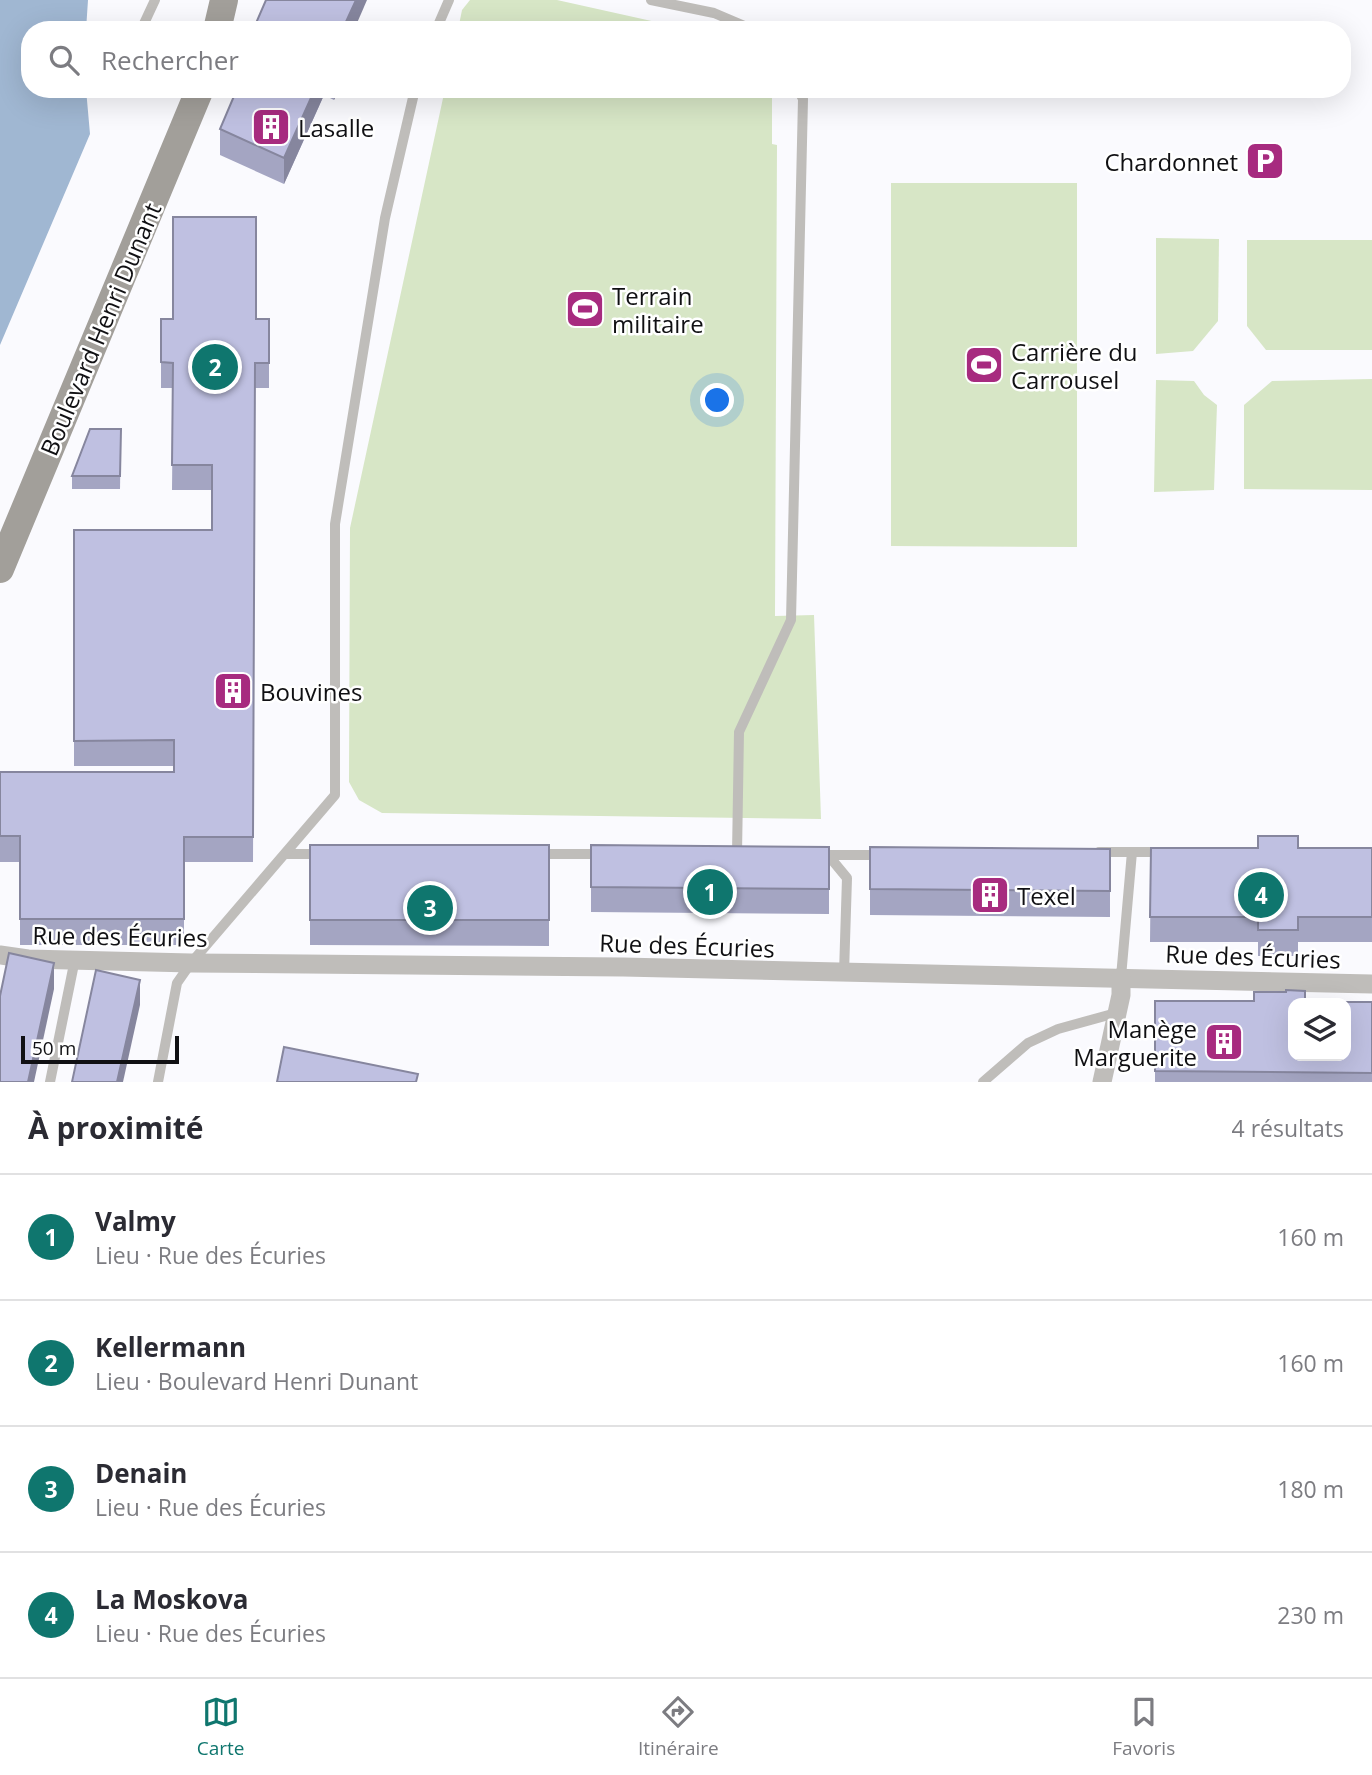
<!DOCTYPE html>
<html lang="fr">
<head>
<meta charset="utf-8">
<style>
  :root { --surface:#fff; --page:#f2f2f3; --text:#2b2b33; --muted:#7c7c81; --line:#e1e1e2; --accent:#0f766e }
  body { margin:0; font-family:"Open Sans",sans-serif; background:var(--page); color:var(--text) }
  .controls { position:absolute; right:21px; bottom:21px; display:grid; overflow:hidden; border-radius:14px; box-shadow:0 7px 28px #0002 }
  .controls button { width:63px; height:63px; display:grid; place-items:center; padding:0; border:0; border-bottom:2px solid var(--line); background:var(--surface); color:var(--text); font:35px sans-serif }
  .scale { position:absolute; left:21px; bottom:18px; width:158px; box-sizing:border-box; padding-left:7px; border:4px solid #101013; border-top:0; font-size:19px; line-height:24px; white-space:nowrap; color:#101013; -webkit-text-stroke:5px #fff; paint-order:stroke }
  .you { position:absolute; left:718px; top:401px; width:24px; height:24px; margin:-18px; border:5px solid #fff; border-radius:50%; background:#1a73e8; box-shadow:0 0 0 10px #1a73e833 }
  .badge { display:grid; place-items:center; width:46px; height:46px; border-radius:50%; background:var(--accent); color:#fff; font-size:23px; font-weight:700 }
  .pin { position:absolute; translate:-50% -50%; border:4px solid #fff; box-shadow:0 2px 7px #0006 }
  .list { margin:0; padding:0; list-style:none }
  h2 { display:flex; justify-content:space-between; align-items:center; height:91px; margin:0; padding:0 28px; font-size:30px }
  h2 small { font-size:23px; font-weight:400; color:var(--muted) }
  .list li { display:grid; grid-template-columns:46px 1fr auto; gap:21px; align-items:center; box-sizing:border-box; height:126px; padding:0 28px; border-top:2px solid var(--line) }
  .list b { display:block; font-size:26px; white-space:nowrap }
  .list p { margin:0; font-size:23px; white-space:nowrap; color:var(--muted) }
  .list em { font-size:23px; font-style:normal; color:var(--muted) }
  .icon { flex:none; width:38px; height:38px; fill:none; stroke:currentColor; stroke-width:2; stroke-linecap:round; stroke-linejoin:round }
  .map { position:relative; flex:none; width:1372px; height:1082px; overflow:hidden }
  .search { position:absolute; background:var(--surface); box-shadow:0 7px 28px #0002; left:21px; right:21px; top:21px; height:77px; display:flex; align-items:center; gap:18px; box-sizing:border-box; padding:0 24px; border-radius:28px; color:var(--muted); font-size:26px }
  .sheet { height:595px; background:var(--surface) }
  nav { display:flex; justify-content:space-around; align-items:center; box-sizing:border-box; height:98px; border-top:2px solid var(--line); background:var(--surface); font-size:19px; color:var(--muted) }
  nav a { display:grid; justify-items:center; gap:4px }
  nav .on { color:var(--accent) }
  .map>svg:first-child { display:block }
  .green { fill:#d7e6c6 }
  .water { fill:#a0b7d2 }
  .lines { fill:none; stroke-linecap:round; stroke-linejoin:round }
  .lane { stroke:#bfbdba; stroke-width:10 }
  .street { stroke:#bfbdba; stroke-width:19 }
  .secondary { stroke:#a29f9a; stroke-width:28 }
  .wall { fill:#a4a5c2 }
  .shaded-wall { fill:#86869e }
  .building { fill:#bfc0e1; stroke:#86869e; stroke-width:2; fill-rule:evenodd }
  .labels { text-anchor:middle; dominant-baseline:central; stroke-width:5; stroke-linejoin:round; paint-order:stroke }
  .poi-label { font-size:24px; fill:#101013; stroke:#fff; text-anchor:start }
  .street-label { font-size:24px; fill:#101013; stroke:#fff }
</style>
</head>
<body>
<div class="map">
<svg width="1372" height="1082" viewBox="0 0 1372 1082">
  <rect width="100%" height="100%" fill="#fafafe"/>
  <g class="green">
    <polygon points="470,0 557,0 692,30 458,30 462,10"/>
    <polygon points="445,89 772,89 772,144 777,145 775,616 814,615 821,819 382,813 359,800 349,782 350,528"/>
    <polygon points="891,183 1077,183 1077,547 891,546"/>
    <polygon points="1156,238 1219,239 1218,321 1193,351 1156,354"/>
    <polygon points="1247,240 1372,240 1372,350 1266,350 1247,326"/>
    <polygon points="1372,379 1372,490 1244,489 1244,405 1272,381"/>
    <polygon points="1156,380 1194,381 1204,395 1217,405 1214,490 1154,492"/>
  </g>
  <polygon class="water" points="0,0 88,0 86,30 30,30 30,89 86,89 90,134 0,345"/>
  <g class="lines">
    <g class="lane">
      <polyline points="651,0 714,13 754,30"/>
      <polyline points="141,30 155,0"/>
      <polyline points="436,30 449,0"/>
      <polyline points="1099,852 1161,852"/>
      <polyline points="287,854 321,854"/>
      <polyline points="539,854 601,854"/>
      <polyline points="737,854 739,732 791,620 803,99 798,89"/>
      <polyline points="819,855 881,855"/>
      <polyline points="828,855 847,878 844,973"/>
      <polyline points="1121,977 1132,852"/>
      <polyline points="50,1082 75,959"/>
      <polyline points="158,1082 177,983 191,963 335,795 335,524 385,218 415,89"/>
      <polyline points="983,1082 1028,1043 1058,1029 1116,1013"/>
    </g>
    <g class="street">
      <polyline points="0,955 28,959 191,963 623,967 1372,984"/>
      <polyline points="1102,1082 1121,995 1121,977"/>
    </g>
    <g class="secondary">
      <polyline points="217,30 224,0"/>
      <polyline points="0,569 200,89"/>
    </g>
  </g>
  <g class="wall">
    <polygon points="237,89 339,89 334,100 324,95 284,184 220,155 220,129"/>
    <polygon points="161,319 269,319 269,388 255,388 253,862 184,862 184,945 20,945 20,862 0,862 0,772 174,772 174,766 74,766 74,530 212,530 212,490 172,490 173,388 161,388"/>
    <polygon points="121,429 120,489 72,489 72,476"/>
    <polygon points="310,845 549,845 549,946 310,945"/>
    <polygon points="591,845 829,847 829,914 591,912"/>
    <polygon points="870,847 1110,849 1110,917 870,915"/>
    <polygon points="1151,848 1372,848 1372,942 1298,942 1298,956 1258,956 1258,942 1150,942"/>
    <polygon points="1155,1001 1372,1002 1372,1082 1155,1082"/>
  </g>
  <g class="shaded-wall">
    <polygon points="356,0 367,0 354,30 344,30 344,26"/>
    <polygon points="315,89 324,89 324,95 284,184 284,158"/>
    <polygon points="334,89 339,89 334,100"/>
    <polygon points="54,963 54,989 34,1082 28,1082"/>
    <polygon points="140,980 140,1005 123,1082 117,1082"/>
  </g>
  <g class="building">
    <polygon points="266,0 356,0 344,26 351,30 253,30"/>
    <polygon points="237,89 315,89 284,158 220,129"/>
    <polygon points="173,217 256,217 256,319 269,319 269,363 255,363 253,837 184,837 184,919 20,919 20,836 0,836 0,772 174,772 174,740 74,741 74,530 212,530 212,465 172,465 173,363 161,362 161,319 173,319"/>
    <polygon points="90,429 121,429 120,476 72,476"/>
    <polygon points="1258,836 1298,836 1298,848 1372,848 1372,917 1298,917 1298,930 1258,930 1258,917 1150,917 1151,848 1258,848"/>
    <rect x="310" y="845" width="239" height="75"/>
    <polygon points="591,845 829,847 829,889 591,887"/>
    <polygon points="870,847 1110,849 1110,891 870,889"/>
    <polygon points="9,953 54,963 28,1082 0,1082 0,996"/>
    <polygon points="96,970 140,980 117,1082 72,1082"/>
    <path d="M1286,990L1305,991V1002H1372V1073L1155,1071V1001H1254V992H1286ZM1293,1003H1346V1056H1293Z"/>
    <polygon points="284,1047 418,1074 416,1082 277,1082"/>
  </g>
  <defs>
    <g id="building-square" transform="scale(2.0125)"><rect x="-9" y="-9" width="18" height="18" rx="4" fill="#a72b7f" stroke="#fff"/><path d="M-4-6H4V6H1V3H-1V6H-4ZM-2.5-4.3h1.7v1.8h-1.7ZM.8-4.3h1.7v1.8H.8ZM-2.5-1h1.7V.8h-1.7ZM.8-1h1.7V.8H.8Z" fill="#fff"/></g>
    <g id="parking-square" transform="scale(2.0125)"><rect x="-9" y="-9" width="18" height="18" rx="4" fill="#a72b7f" stroke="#fff"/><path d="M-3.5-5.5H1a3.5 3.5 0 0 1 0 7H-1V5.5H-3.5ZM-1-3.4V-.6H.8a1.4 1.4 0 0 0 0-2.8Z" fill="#fff"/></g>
    <g id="stadium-square" transform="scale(2.0125)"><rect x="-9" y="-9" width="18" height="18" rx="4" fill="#a72b7f" stroke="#fff"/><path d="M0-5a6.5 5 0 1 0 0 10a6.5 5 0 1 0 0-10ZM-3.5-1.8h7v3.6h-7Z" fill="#fff"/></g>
  </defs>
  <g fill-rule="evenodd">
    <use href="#building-square" x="271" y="127"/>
    <use href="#parking-square" x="1265" y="161"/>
    <use href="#stadium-square" x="585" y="309"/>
    <use href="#stadium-square" x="984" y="365"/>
    <use href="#building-square" x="233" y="691"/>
    <use href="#building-square" x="990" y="895"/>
    <use href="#building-square" x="1224" y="1042"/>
  </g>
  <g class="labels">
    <g class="poi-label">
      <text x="298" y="127">Lasalle</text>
      <text x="1238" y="161" text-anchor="end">Chardonnet</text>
      <text x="612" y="295">Terrain<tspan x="612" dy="28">militaire</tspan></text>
      <text x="1011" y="351">Carrière du<tspan x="1011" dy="28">Carrousel</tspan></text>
      <text x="260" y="691">Bouvines</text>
      <text x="1017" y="895">Texel</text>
      <text x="1197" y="1028" text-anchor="end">Manège<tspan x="1197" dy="28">Marguerite</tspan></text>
    </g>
    <g class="street-label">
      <text transform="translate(100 329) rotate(-67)">Boulevard Henri Dunant</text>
      <text transform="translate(120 936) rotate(1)">Rue des Écuries</text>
      <text transform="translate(687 945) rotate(2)">Rue des Écuries</text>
      <text transform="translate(1253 956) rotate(2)">Rue des Écuries</text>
    </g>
  </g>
</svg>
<div class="controls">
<button><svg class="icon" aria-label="layers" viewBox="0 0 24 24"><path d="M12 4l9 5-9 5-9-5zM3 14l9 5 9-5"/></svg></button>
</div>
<div class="scale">50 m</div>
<div class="you"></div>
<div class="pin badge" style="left:710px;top:892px">1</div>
<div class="pin badge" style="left:215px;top:367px">2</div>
<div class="pin badge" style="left:430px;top:908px">3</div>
<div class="pin badge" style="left:1261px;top:895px">4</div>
<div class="search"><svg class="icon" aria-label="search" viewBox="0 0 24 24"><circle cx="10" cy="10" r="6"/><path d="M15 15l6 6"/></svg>Rechercher</div>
</div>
<section class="sheet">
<h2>À proximité<small>4 résultats</small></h2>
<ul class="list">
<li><span class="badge">1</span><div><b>Valmy</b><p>Lieu · Rue des Écuries</p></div><em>160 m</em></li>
<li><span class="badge">2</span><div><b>Kellermann</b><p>Lieu · Boulevard Henri Dunant</p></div><em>160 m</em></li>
<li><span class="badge">3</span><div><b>Denain</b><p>Lieu · Rue des Écuries</p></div><em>180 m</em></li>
<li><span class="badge">4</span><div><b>La Moskova</b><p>Lieu · Rue des Écuries</p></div><em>230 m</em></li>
</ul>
</section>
<nav>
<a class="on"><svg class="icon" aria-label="map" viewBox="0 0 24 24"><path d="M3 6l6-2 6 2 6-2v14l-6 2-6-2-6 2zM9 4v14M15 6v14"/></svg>Carte</a>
<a><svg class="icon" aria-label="directions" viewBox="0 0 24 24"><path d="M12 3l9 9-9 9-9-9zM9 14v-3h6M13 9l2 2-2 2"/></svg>Itinéraire</a>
<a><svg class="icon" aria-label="saved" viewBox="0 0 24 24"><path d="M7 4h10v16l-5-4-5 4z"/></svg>Favoris</a>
</nav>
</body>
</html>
